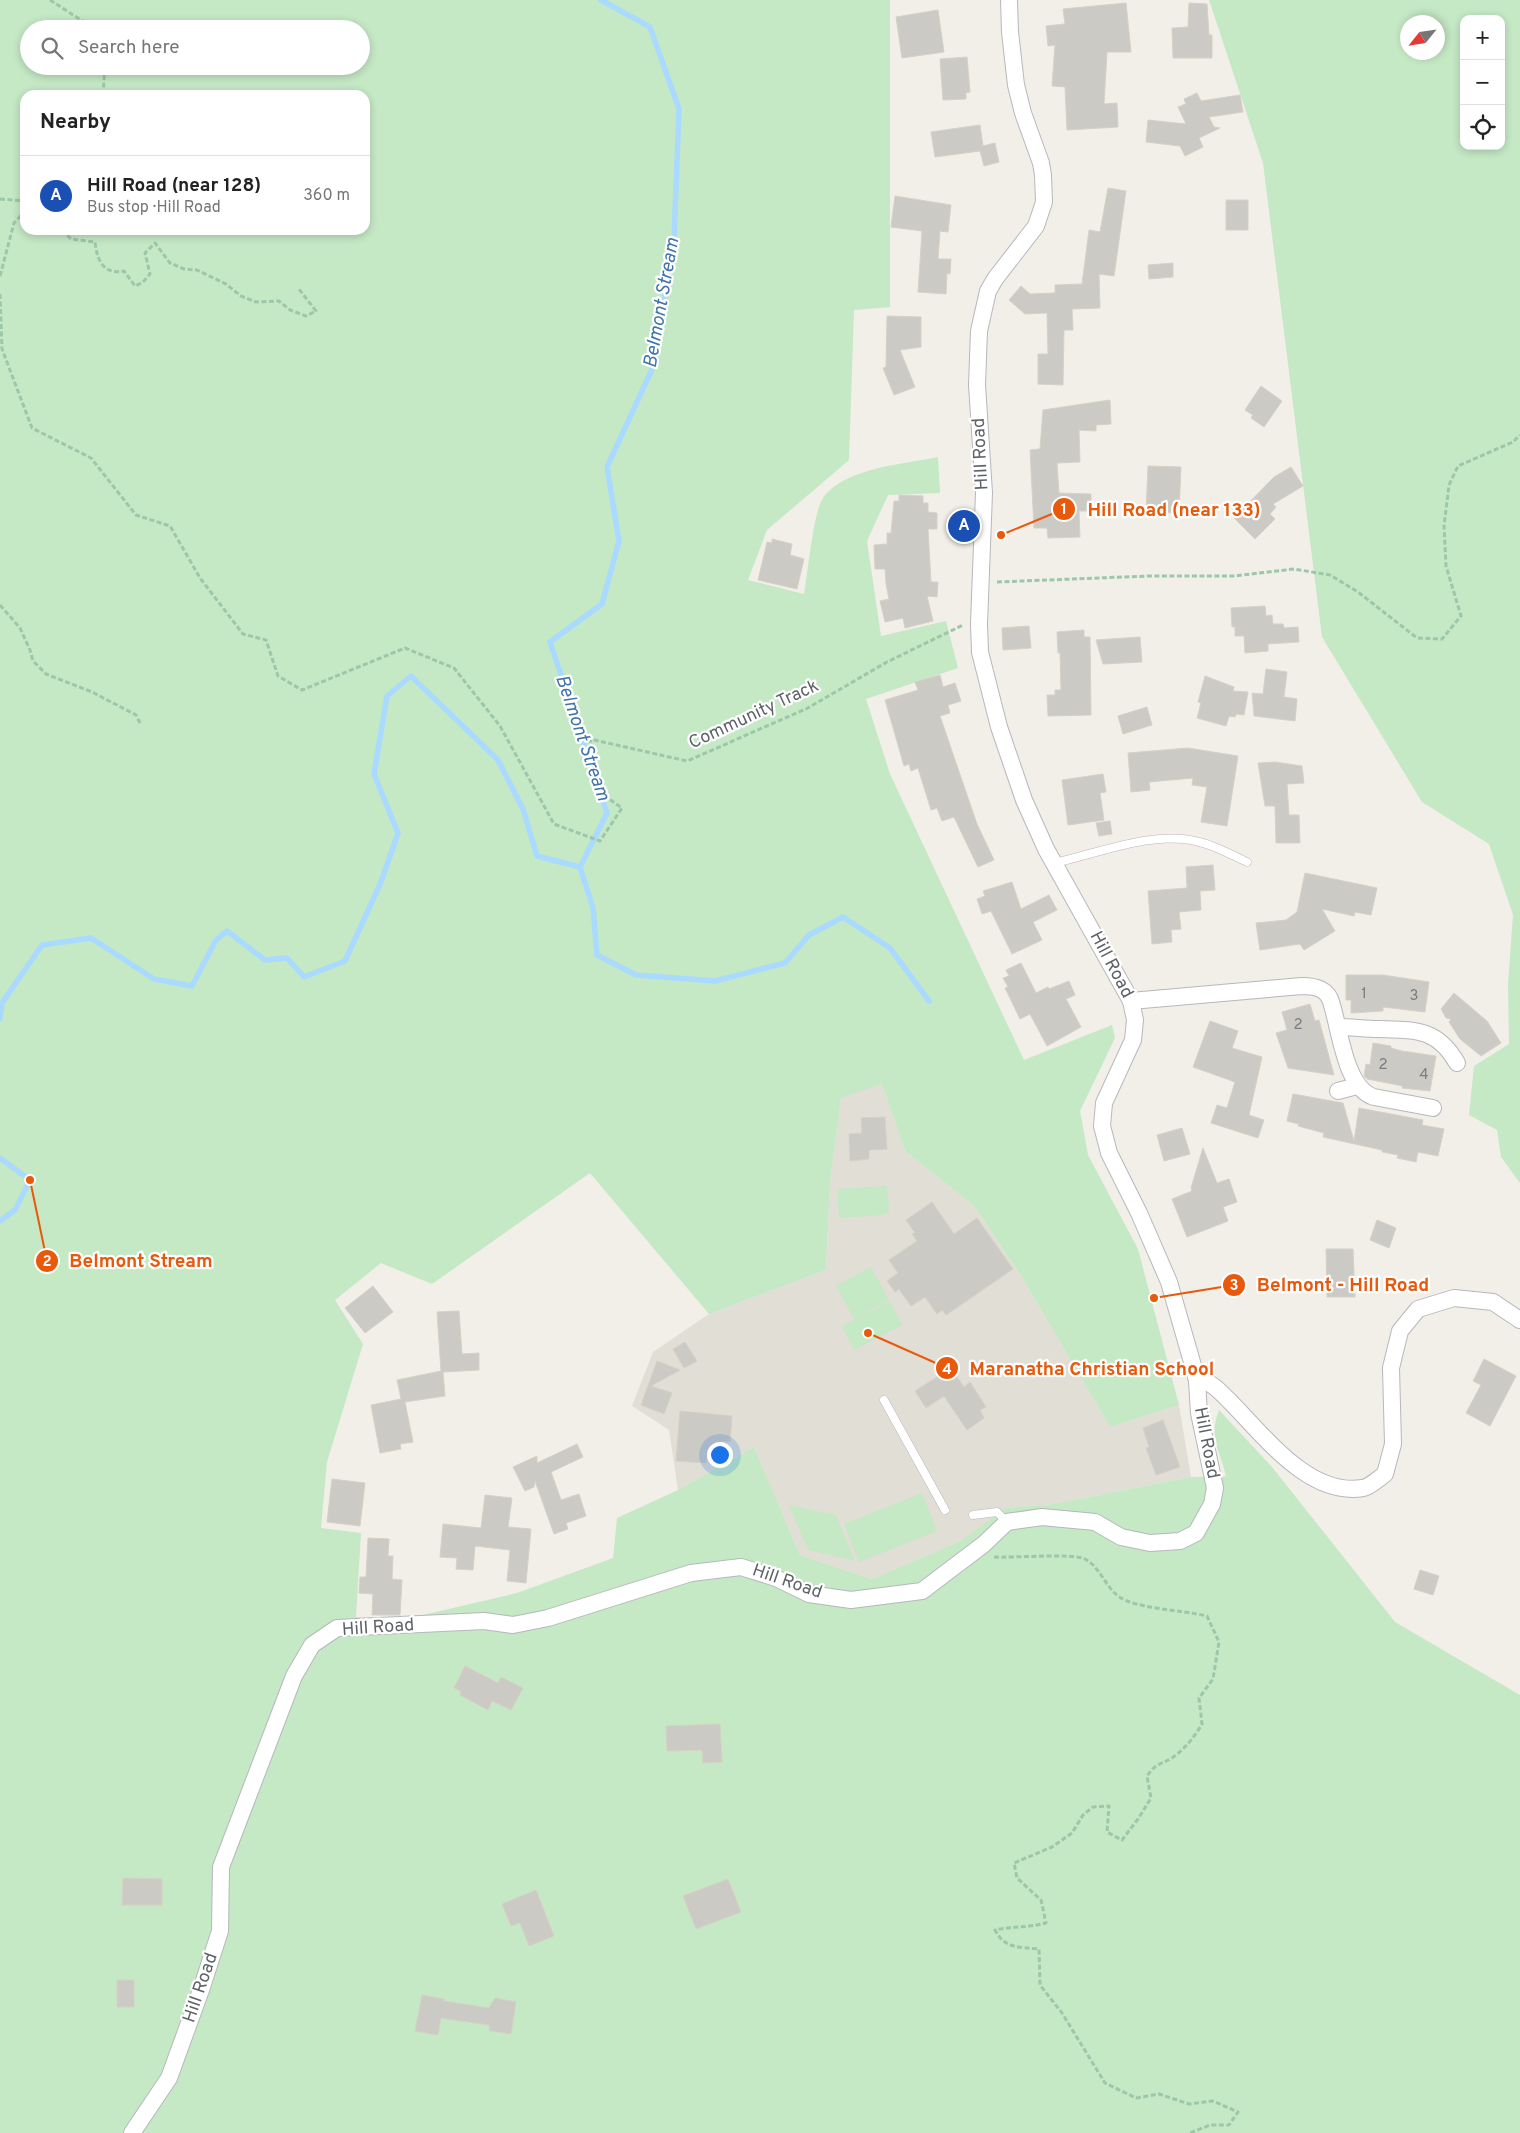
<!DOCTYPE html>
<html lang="en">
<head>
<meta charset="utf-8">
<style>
  :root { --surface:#fff; --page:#f6f6f6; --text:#222; --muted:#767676; --line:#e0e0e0; --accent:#111827 }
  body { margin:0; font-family:Overpass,sans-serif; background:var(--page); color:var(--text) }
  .controls { position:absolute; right:15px; top:15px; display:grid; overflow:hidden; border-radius:10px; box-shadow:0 2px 8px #0003 }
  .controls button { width:45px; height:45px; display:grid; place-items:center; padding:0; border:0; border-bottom:1px solid var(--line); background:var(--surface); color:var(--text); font:25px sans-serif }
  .compass { position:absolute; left:1400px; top:15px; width:45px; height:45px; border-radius:50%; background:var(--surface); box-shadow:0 2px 8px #0003; rotate:240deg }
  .you { position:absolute; left:719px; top:1454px; width:18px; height:18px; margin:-12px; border:4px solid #fff; border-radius:50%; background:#1a73e8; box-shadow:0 0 0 8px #1a73e833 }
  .badge { display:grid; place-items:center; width:32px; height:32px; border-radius:50%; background:var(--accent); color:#fff; font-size:16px; font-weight:700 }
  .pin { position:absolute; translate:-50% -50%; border:2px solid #fff; box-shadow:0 1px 5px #0006 }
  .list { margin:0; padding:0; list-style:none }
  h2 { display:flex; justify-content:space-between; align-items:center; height:65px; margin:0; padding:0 20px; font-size:21px }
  h2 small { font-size:16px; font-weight:400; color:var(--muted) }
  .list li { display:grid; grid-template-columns:32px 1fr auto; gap:15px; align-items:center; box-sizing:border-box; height:80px; padding:0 20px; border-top:1px solid var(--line) }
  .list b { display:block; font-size:19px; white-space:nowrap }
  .list p { margin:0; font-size:16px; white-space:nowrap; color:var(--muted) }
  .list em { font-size:16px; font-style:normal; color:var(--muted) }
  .icon { flex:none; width:28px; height:28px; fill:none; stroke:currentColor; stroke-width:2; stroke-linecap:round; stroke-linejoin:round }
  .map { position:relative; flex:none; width:1520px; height:2133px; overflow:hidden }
  .search { position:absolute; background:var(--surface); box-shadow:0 2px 8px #0003; left:20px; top:20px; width:350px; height:55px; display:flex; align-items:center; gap:12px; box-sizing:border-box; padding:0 18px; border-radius:28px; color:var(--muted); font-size:19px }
  .panel { position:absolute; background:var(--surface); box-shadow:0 2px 8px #0003; left:20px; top:90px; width:350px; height:145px; border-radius:15px }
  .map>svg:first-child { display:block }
  .education { fill:#e1ded6 }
  .green { fill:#c5e8c5; fill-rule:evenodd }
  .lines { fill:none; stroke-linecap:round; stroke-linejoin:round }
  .stream { stroke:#aadaff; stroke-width:5.5 }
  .building { fill:#cccac5; stroke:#d6d1c6 }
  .service-casing { stroke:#b5b8bc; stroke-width:9 }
  .minor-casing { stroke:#b5b8bc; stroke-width:18 }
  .path { stroke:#9cc7a9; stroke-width:3; stroke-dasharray:5 2.5; stroke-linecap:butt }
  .service { stroke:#fff; stroke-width:8 }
  .minor { stroke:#fff; stroke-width:16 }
  .labels { text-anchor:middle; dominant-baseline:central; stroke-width:4.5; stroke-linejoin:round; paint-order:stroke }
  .number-label { font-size:15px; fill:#7a7d7f }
  .street-label { font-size:18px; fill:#5f6368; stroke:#fff }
  .water-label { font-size:19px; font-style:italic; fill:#4174aa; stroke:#fff }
  .leader { fill:none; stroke:#e8590c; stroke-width:2 }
  .callout-dot { fill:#e8590c; stroke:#fff; stroke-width:2 }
  .mark-label { font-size:15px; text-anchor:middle; font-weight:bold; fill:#fff }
  .callout-label { font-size:19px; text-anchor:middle; font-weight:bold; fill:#e8590c; stroke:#fff; stroke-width:4.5; stroke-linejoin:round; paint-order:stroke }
</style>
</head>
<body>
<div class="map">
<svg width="1520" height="2133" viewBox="0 0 1520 2133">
  <rect width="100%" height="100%" fill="#f1efe8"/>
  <polygon class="education" points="882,1084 905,1151 975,1207 1023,1279 1110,1427 1179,1405 1191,1477 1054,1504 1007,1508 960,1541 872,1579 800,1555 754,1447 678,1490 669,1430 632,1406 653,1352 709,1314 826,1270 830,1182 841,1097"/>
  <g class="green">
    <path d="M0,0H890V307L854,310L849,460L767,530L748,580L804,594C808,573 813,515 822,500C841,468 905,464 938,457L940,493L888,495L867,541L881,636L946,621L958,668L866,699L890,774L1024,1060L1112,1025L1115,1038L1080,1111L1088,1155L1138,1249L1179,1405L1110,1427L1023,1279L975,1207L905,1151L882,1084L841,1098L830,1182L826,1270L709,1314L590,1173L432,1284L381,1263L335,1300L363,1344L327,1462L321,1528L361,1533L356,1617L406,1619L517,1593L613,1558L617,1518L678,1490L754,1447L800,1555L872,1579L960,1541L1006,1508L1054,1504L1191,1477L1226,1476C1220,1450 1208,1438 1219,1410L1272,1467L1395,1622L1520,1695V2133H0ZM29,29H361V66H29ZM25,95H365V230H25Z"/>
    <path d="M1209,0H1520V1183L1501,1157L1497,1130L1469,1115L1474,1066L1509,1044L1508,985L1513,915L1489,844L1422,802L1322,637L1263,163ZM1464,19H1501V146H1464ZM1408,22H1438V52H1408Z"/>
    <polygon points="887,1186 889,1211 884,1215 839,1218 837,1189"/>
    <polygon points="871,1267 889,1300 854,1319 836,1286"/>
    <polygon points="890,1301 902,1325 854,1350 842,1326"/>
    <polygon points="922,1493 937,1531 859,1562 844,1524"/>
    <polygon points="789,1505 836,1515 855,1561 808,1550"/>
  </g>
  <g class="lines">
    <g class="stream">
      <polyline points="580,867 593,908 597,955 636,975 715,981 785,963 809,935 843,917 890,948 929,1001"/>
      <polyline points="0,1019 2,1003 42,945 91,938 154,979 192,986 216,940 227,931 265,960 287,958 304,977 345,961 381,882 398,833 374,774 387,696 411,676 498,760 523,809 537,856 580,867 607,813 550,642 602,604 619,541 607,467 654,365 674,239 679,109 650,27 601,0"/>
      <polyline points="0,1158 30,1180 15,1210 0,1221"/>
    </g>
  </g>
  <g class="building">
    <polygon points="1126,3 1131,52 1107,52 1104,104 1117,103 1118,127 1067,130 1065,87 1052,86 1055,45 1048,46 1046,26 1065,24 1063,9"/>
    <polygon points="1189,3 1207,4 1209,35 1212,35 1212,58 1173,58 1172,28 1188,27"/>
    <polygon points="938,10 944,52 902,58 896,17"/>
    <polygon points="967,57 970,92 966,93 966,99 943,100 940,59"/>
    <polygon points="1197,93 1201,101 1240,95 1243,112 1209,117 1214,127 1220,128 1199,138 1203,147 1185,156 1180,146 1146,142 1148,120 1186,124 1178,107 1186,104 1184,99"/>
    <polygon points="980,125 983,146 995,143 999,162 984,166 980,151 935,157 931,132"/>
    <polygon points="1108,188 1126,191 1114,276 1099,274 1100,308 1072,309 1073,330 1064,330 1063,385 1038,384 1038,354 1048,354 1047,313 1025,314 1009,300 1021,286 1030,294 1055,293 1055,285 1082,284 1089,230 1100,232"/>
    <polygon points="895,196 951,205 948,232 940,231 938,259 951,259 950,274 947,273 946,294 918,292 922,231 891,227"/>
    <rect x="1226" y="200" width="22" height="30"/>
    <polygon points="1173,263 1173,277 1149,279 1148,265"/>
    <polygon points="887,316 921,317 921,347 900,350 915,387 894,395 883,368 886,367"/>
    <polygon points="1261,386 1282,401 1264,427 1251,418 1253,415 1245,410"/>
    <polygon points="1110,400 1111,424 1096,425 1096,431 1079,430 1080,462 1057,463 1059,493 1091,494 1091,511 1079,511 1080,537 1048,538 1047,528 1034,528 1030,450 1040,449 1043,410"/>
    <polygon points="1148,466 1181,467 1179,513 1146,512"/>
    <polygon points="1291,467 1303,486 1273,504 1276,507 1270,514 1275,519 1255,539 1234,518 1274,477"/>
    <polygon points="899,495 923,496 923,503 928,503 928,512 937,513 937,529 928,529 931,582 938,582 937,597 927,596 933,621 905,628 903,618 885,622 880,601 889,599 886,584 885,569 875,569 874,545 887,544 887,533 891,533 894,501 899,501"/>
    <polygon points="772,539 792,544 790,555 804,559 797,589 758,580 767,542 772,543"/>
    <polygon points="1265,606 1266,616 1272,615 1273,624 1283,624 1284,628 1298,627 1299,642 1268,644 1268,651 1245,653 1244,636 1235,636 1235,627 1232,627 1231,608"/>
    <polygon points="1029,626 1031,648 1003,650 1002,628"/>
    <polygon points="1084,630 1084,637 1090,637 1091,715 1048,716 1047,695 1055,695 1055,690 1061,690 1060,653 1058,653 1057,632"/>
    <polygon points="1140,637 1142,662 1103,664 1096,640"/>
    <polygon points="1266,669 1287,672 1284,697 1297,699 1295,721 1254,716 1252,693 1263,694"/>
    <polygon points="940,675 943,687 955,683 961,701 948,705 950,713 940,716 977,824 994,860 978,867 954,817 942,821 937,808 931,810 918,768 911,771 909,764 904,766 885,700 918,690 915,682"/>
    <polygon points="1205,676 1234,687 1233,691 1248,692 1244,715 1236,714 1235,717 1229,716 1226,726 1197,718 1201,703 1198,702"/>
    <polygon points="1147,707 1152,725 1123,734 1118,716"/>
    <polygon points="1188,748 1238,756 1227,826 1201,822 1207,787 1192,785 1193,778 1149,782 1150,790 1131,792 1128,753"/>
    <polygon points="1275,762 1302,766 1304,783 1287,784 1289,815 1299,815 1300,843 1276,843 1275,806 1265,806 1258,763"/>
    <polygon points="1103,774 1106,792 1100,793 1104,820 1068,825 1062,780"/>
    <polygon points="1110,821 1112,834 1099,836 1096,823"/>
    <polygon points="1213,865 1215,890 1200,891 1201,910 1179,912 1181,929 1171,930 1172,942 1152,944 1148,891 1187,888 1186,867"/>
    <polygon points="1305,873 1377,888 1371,915 1355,912 1354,916 1322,909 1335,931 1304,950 1300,944 1260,950 1256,923 1286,920 1297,912"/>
    <polygon points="1012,882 1021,909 1049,895 1057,910 1033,922 1042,940 1012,954 991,911 982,914 977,899 985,896 983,891"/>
    <polygon points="1021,963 1036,993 1048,987 1049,989 1069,981 1075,995 1066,999 1081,1027 1047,1046 1030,1014 1020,1019 1005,988 1008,987 1003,978 1009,976 1006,970"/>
    <polygon points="1346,975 1383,975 1429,982 1425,1012 1383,1007 1383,1011 1351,1013 1351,1000 1346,1000"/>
    <polygon points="1454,993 1487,1021 1501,1043 1481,1056 1460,1039 1449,1022 1451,1019 1446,1018 1441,1009"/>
    <polygon points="1310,1004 1315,1021 1319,1020 1334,1075 1288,1068 1276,1033 1287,1030 1282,1012"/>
    <polygon points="1210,1021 1238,1031 1232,1048 1262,1057 1249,1115 1264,1120 1258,1138 1211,1123 1217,1105 1227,1108 1235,1082 1193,1067"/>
    <polygon points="1373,1043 1391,1046 1391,1048 1402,1051 1436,1056 1430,1091 1402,1088 1403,1086 1367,1079 1364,1076 1366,1064 1370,1065"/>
    <polygon points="1293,1094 1343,1103 1354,1141 1359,1108 1423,1120 1422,1125 1444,1129 1438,1156 1418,1152 1416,1162 1397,1158 1398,1155 1382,1152 1382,1150 1323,1137 1324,1133 1298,1126 1299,1124 1287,1121"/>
    <polygon points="885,1117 887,1149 869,1150 869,1159 850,1161 849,1134 862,1133 861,1118"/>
    <polygon points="1182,1128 1190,1154 1164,1161 1157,1135"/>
    <polygon points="1203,1148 1217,1183 1229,1179 1237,1202 1223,1207 1228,1221 1187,1237 1172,1199 1192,1191 1191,1188"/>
    <polygon points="932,1202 954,1234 977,1218 1013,1269 946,1315 942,1310 937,1314 925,1297 911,1306 899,1289 895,1292 887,1281 898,1273 889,1260 917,1241 912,1234 915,1233 906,1220"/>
    <polygon points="1377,1220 1396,1228 1389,1248 1370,1240"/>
    <polygon points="1326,1249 1353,1249 1355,1297 1327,1297"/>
    <polygon points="373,1286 393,1312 365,1333 345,1308"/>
    <polygon points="459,1311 462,1354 479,1353 479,1370 443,1372 445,1396 405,1402 413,1442 400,1444 401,1449 380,1453 371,1405 401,1399 397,1380 441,1371 437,1312"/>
    <polygon points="685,1342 697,1361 684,1368 673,1349"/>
    <polygon points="1484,1359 1516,1376 1490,1426 1466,1413 1481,1385 1473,1381"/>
    <polygon points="657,1361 680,1370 651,1386 672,1393 664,1414 641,1405"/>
    <polygon points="951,1368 964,1387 970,1382 986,1407 980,1410 984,1418 967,1430 944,1396 926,1408 915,1391"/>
    <polygon points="680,1411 732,1416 730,1442 722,1441 721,1451 714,1451 714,1458 707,1457 706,1463 676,1461"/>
    <polygon points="1163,1420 1180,1467 1156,1475 1146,1448 1149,1447 1143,1428"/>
    <polygon points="577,1444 583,1457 551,1472 561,1500 579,1494 586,1516 566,1523 568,1529 554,1534 535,1481 534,1487 525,1491 513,1467 537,1456 537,1463"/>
    <polygon points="332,1479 365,1483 360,1526 327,1522"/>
    <polygon points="485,1495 512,1498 508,1527 531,1529 526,1583 507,1581 510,1550 475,1546 473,1570 456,1569 457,1558 440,1557 443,1524 481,1528"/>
    <polygon points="368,1538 389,1539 388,1556 393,1556 392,1579 402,1580 400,1615 372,1615 373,1594 359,1593 360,1577 366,1577"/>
    <polygon points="1420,1570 1439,1576 1433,1595 1414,1589"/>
    <polygon points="465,1666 498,1683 501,1677 523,1688 511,1710 492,1701 488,1710 460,1695 461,1691 454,1688"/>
    <polygon points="720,1724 722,1762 703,1763 702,1750 667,1751 666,1726"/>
    <polygon points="123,1878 162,1879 162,1905 122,1905"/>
    <polygon points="728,1879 741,1912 696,1929 683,1896"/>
    <polygon points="536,1890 554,1936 529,1946 520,1923 511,1926 502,1904"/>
    <rect x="117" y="1980" width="17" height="27"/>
    <polygon points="422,1995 444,1999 444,2001 489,2008 495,1998 516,2002 511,2034 490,2031 489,2025 441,2018 438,2035 415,2031"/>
  </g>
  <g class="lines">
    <g class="service-casing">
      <g id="service">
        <path d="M1055,863C1094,854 1142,835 1183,839C1206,841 1226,852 1247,862"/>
        <polyline points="884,1400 945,1510"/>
        <polyline points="973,1515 997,1512 1007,1522"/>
      </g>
    </g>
    <g class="minor-casing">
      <g id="minor">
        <path d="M1131,1001L1302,986C1314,986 1325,988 1330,999C1340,1026 1344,1088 1374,1097L1433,1108"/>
        <path d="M1339,1027C1352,1027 1365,1029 1379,1029C1415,1030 1437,1028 1457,1063"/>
        <polyline points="1338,1091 1357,1086"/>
        <path d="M1197,1381L1209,1383L1216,1388C1255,1422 1303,1498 1363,1488C1370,1487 1379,1478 1385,1474L1393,1444L1391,1368L1400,1331L1418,1309L1454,1298L1493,1302L1520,1320"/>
        <polyline points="132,2133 169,2078 201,1990 220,1931 221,1867 294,1676 312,1645 337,1628 484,1621 513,1625 548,1618 691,1573 741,1567 776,1578 809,1594 851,1600 922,1591 984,1544 1007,1522 1042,1517 1095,1522 1121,1537 1150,1543 1180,1541 1196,1533 1212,1504 1215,1488 1199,1413 1197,1381 1192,1362 1169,1282 1139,1213 1109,1153 1102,1126 1104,1103 1133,1040 1135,1020 1131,1001 1046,849 1024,800 999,727 980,652 979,624 984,493 977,385 979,331 988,291 995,279 1036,226 1044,202 1043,175 1041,163 1023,113 1016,85 1010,32 1009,0"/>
      </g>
    </g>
    <g class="path">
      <polyline points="50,0 95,29"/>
      <polyline points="103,95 105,66"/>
      <polyline points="0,199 25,201"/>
      <path d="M62,230L71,239L95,242C97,260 103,275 124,271L135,286L143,282L150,274L145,253L155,243L170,263L184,269L197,270L226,284L241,296L256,302L279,301L290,310L306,316L316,311L298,288"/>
      <polyline points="0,276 14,223 25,211"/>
      <polyline points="0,294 2,349 32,428 91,458 136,515 170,526 200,578 243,634 266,640 278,676 302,690 405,648 454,668 500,726 554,824 600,841 622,808 602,794 590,739 687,761 806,709 887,662 963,625"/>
      <polyline points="997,582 1149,576 1234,576 1294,569 1330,575 1358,592 1417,638 1442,639 1461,616 1446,566 1444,526 1449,485 1458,466 1513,442 1520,435"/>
      <polyline points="0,605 20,628 30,650 33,661 46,674 92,692 136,715 141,725"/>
      <path d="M994,1557C1012,1558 1074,1553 1085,1559C1100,1567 1105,1586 1118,1596C1135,1609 1183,1610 1207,1616L1219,1642L1213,1679L1199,1698L1202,1724C1195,1736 1187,1746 1176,1755C1164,1765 1158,1760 1147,1776L1151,1798L1138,1819L1122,1840L1107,1832L1109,1806L1093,1807L1083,1815L1072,1833L1052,1847L1014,1863L1017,1878L1041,1900L1046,1923C1027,1928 1014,1926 995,1930C1005,1949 1019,1947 1039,1949L1040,1985L1062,2013L1105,2083L1136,2098L1159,2094L1189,2104L1213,2101L1238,2112L1229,2125H1210L1190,2133"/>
    </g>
    <use href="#service" class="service"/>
    <use href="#minor" class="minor"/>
  </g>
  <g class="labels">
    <g class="number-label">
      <text x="1364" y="994">1</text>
      <text x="1414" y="996">3</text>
      <text x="1298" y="1025">2</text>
      <text x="1383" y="1065">2</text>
      <text x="1424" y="1075">4</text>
    </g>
    <g class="street-label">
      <text transform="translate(981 454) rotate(-93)">Hill Road</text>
      <text transform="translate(754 715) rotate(-25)">Community Track</text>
      <text transform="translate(1111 965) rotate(62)">Hill Road</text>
      <text transform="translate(1206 1443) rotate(79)">Hill Road</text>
      <text transform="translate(787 1582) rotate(19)">Hill Road</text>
      <text transform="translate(378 1628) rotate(-4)">Hill Road</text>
      <text transform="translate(201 1988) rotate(-71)">Hill Road</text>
    </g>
    <g class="water-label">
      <text transform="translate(662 303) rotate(-80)">Belmont Stream</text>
      <text transform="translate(582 738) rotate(71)">Belmont Stream</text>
    </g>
  </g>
  <path class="leader" d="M1001 535L1064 509M30 1180L47 1261M1154 1298L1234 1285M868 1333L947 1368"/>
  <g class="callout-dot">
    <circle cx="1001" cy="535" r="5"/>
    <circle cx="30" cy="1180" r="5"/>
    <circle cx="1154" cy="1298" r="5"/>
    <circle cx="868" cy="1333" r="5"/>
    <circle cx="1064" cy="509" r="12"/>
    <circle cx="47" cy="1261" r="12"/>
    <circle cx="1234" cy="1285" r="12"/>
    <circle cx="947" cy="1368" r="12"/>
  </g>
  <g class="mark-label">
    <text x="1064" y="514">1</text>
    <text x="47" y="1266">2</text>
    <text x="1234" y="1290">3</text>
    <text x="947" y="1374">4</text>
  </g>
  <g class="callout-label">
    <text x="1174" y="516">Hill Road (near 133)</text>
    <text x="141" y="1267">Belmont Stream</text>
    <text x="1343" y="1291">Belmont - Hill Road</text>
    <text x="1092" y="1375">Maranatha Christian School</text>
  </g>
</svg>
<div class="controls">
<button>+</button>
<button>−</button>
<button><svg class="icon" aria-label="locate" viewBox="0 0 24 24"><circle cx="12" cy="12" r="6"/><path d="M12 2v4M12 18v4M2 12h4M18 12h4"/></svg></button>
</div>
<svg class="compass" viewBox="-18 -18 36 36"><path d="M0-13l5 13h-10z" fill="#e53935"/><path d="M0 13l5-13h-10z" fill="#767676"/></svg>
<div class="you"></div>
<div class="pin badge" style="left:964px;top:526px;background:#1a4fb4">A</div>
<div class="search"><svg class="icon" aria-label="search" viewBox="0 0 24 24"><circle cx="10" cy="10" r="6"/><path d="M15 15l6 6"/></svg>Search here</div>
<section class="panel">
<h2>Nearby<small></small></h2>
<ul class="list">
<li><span class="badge" style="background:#1a4fb4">A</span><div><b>Hill Road (near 128)</b><p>Bus stop · Hill Road</p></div><em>360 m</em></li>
</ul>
</section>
</div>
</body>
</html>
